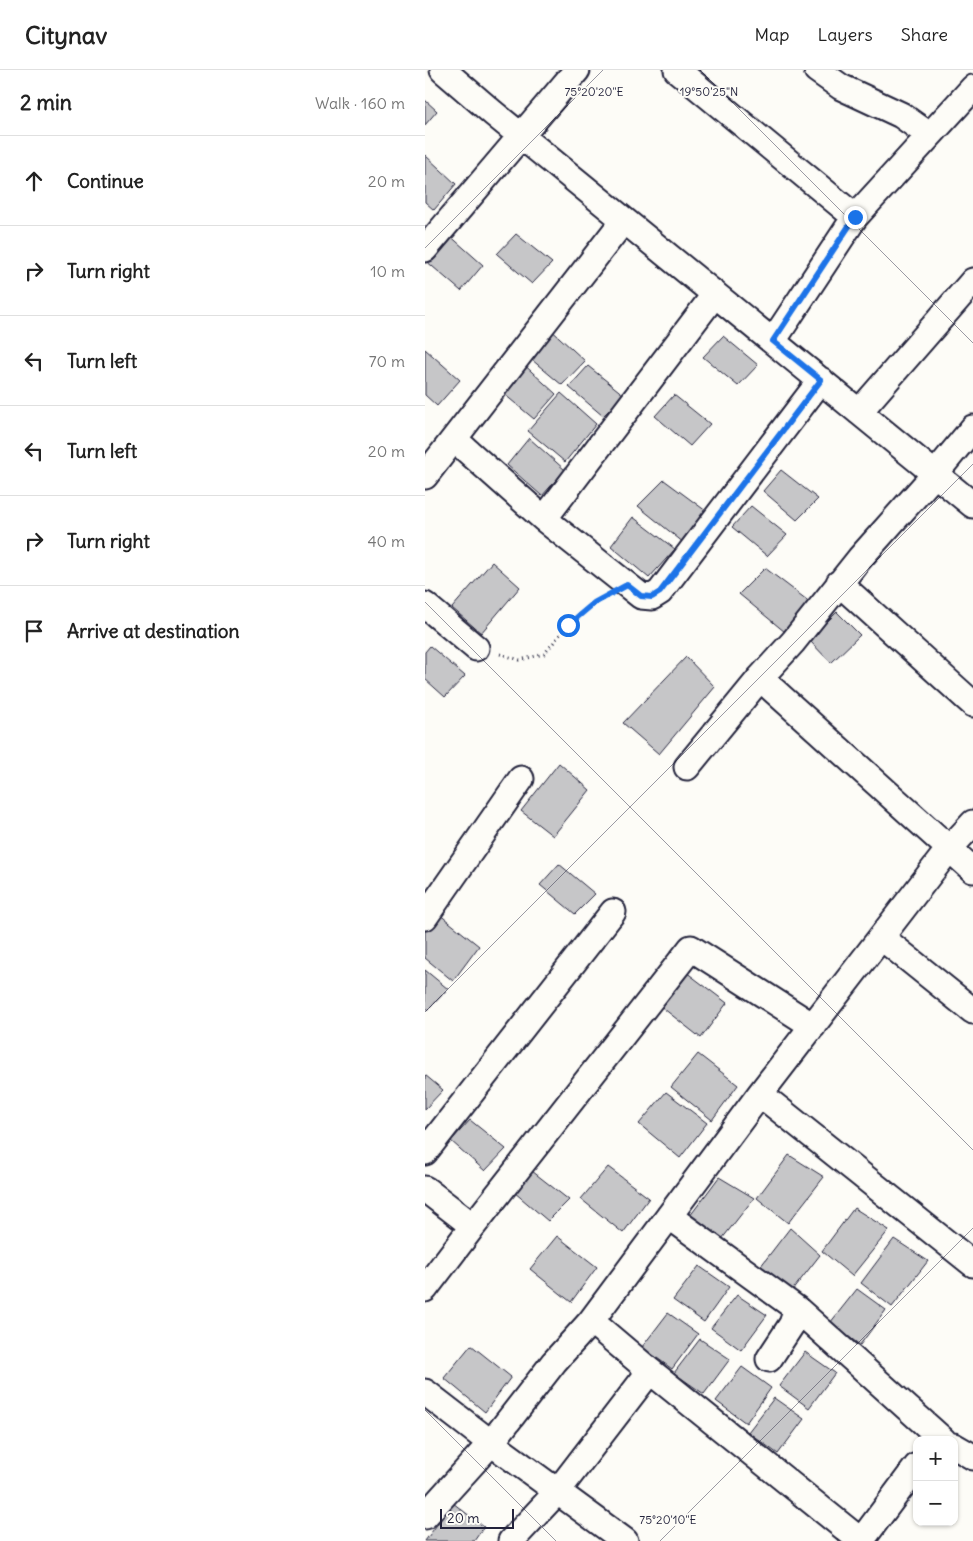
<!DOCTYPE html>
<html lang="en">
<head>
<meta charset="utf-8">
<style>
  body { margin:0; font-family:Delius,sans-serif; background:#f6f6f6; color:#222 }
  .controls { position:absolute; right:15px; bottom:15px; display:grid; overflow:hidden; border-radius:10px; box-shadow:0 1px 4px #0004 }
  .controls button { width:45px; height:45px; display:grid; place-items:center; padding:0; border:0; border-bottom:1px solid #e0e0e0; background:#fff; color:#222; font:25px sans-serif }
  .scale { position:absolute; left:15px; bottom:12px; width:74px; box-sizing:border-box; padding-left:5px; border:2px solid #22223b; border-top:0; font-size:14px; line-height:18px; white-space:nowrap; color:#22223b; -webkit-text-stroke:4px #fdfcf7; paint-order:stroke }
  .stop { position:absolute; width:15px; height:15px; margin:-11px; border:4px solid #1a73e8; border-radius:50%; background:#fff }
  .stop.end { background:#1a73e8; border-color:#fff; box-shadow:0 1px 5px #0008 }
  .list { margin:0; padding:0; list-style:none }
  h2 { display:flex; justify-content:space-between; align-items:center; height:65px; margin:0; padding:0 20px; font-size:21px }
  h2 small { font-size:16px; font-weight:400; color:#767676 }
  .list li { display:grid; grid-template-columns:32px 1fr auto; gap:15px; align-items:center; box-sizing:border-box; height:90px; padding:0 20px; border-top:1px solid #e0e0e0 }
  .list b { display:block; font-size:19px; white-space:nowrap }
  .list em { font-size:16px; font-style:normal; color:#767676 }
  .icon { flex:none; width:28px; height:28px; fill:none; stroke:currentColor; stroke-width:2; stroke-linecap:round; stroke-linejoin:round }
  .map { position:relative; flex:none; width:548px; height:1471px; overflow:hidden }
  header { display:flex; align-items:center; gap:30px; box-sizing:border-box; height:70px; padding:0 25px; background:#fff; border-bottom:1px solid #e0e0e0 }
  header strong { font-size:24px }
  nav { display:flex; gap:28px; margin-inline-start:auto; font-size:18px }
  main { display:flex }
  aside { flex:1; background:#fff }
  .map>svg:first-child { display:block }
  .building { fill:#c6c6c8; stroke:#22223b }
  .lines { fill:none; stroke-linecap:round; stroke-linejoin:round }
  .minor-casing { stroke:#22223b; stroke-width:29 }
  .path { stroke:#22223b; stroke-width:3; stroke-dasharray:1 4; stroke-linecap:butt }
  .minor { stroke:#fdfcf7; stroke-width:25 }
  .route { stroke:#1a73e8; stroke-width:6 }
  .ticks { fill:none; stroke:#22223b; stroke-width:1; stroke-opacity:0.45 }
  .ticks-label { font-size:12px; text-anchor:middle; fill:#22223b; stroke:#fdfcf7; stroke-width:4; stroke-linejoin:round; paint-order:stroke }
</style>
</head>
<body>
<header>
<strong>Citynav</strong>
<nav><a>Map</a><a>Layers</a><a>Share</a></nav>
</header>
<main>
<aside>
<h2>2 min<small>Walk · 160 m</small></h2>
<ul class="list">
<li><svg class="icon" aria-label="ahead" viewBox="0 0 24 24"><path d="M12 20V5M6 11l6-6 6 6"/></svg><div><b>Continue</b></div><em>20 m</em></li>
<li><svg class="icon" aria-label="right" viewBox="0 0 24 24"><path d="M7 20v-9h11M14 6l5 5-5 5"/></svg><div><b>Turn right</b></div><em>10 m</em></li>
<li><svg class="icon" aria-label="left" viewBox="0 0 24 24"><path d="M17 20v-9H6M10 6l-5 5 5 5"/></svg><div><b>Turn left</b></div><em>70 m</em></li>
<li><svg class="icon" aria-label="left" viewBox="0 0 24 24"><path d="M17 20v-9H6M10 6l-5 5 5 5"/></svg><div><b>Turn left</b></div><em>20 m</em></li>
<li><svg class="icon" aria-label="right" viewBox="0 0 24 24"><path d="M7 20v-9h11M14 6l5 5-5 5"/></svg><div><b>Turn right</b></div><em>40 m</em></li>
<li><svg class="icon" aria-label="arrive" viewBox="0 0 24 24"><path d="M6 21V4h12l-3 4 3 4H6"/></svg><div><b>Arrive at destination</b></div></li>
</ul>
</aside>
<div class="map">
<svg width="548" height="1471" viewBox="0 0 548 1471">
  <rect width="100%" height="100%" fill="#fdfcf7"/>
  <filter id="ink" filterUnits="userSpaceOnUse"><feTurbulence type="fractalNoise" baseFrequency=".02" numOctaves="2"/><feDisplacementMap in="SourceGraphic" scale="10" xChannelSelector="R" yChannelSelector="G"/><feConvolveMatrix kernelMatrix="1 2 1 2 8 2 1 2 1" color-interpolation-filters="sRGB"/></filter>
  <g filter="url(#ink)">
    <path class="building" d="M0 30 12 41 0 55Z
      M0 85 31 114 9 140 0 132Z
      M22 163 58 195 36 221 0 190Z
      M91 164 127 193 107 214 72 184Z
      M122 256 160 291 137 315 100 284Z
      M298 266 333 295 313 316 278 287Z
      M0 279 35 310 12 336 0 325Z
      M95 291 131 324 109 349 73 319Z
      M163 296 199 325 178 346 144 317Z
      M136 323 171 354 140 392 103 361Z
      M249 325 285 354 265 376 230 346Z
      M104 368 140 400 117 426 82 395Z
      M356 400 393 429 372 450 338 421Z
      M239 410 285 444 259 473 213 436Z
      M326 436 362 465 342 486 307 457Z
      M208 447 250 479 224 508 186 476Z
      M67 492 95 517 56 563 27 538Z
      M340 498 386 533 360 562 314 524Z
      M412 542 435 565 406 593 384 570Z
      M5 576 40 606 20 627 0 609V582Z
      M261 587 290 617 234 684 198 653Z
      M134 693 165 720 128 766 96 741Z
      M134 794 170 824 150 844 115 815Z
      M14 844 54 876 28 911 0 888V861Z
      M0 900 23 919 3 940 0 938Z
      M261 902 302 933 276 968 234 935Z
      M273 984 313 1015 287 1050 246 1017Z
      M0 1005 18 1020 0 1039Z
      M241 1022 282 1053 255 1088 214 1054Z
      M45 1050 81 1079 60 1101 26 1071Z
      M364 1085 399 1107 363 1153 332 1128Z
      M183 1097 224 1128 198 1163 156 1129Z
      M107 1101 144 1130 123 1151 89 1122Z
      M294 1107 329 1128 293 1174 262 1150Z
      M429 1138 464 1160 427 1206 397 1181Z
      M365 1158 395 1185 363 1226 332 1201Z
      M132 1166 172 1197 146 1232 105 1199Z
      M469 1169 503 1191 467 1237 436 1213Z
      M274 1196 304 1217 279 1252 248 1230Z
      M432 1219 461 1240 435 1275 405 1253Z
      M312 1225 342 1245 316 1280 286 1258Z
      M243 1243 273 1264 247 1299 217 1277Z
      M275 1269 305 1289 279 1324 249 1303Z
      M46 1275 86 1307 60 1342 19 1308Z
      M380 1282 410 1303 384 1338 354 1316Z
      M317 1297 346 1318 321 1353 291 1331Z
      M349 1328 379 1349 353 1384 323 1362Z
      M28 1433 59 1457 49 1471H0Z"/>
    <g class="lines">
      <g class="minor-casing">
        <path id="minor" d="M18 0 68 43 548 435
          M252 0 430 147
          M392 0 416 17 476 45 504 65
          M0 179 152 0
          M290 224 119 449 202 515 216 526 227 527 235 522 396 310
          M348 271 430 147 548 18
          M434 342 548 211
          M548 358 510 404 435 488 368 572 335 608 548 800
          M29 369 119 449
          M0 406 199 150
          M414 513 548 634
          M0 535 51 578
          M262 697 335 608
          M0 847 96 709
          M456 867 548 941
          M335 1024 548 1194
          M0 1082 188 842
          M0 1119 48 1156 266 878 388 956
          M244 1146 372 1239 518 1370
          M0 1219 48 1156
          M166 1251 225 1301 436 1471
          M344 1289 367 1254 372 1239
          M0 1322 66 1373 200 1471
          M529 1376 548 1387
          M0 1446 66 1373 129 1292 166 1251 335 1024 524 779 548 753
          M86 1471 132 1422 225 1301
          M436 1471 492 1396"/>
      </g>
      <path class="path" d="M75 584 95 590 119 584 143 555 169 533 179 528"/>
      <use href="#minor" class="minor"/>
    </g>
  </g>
  <g class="lines" filter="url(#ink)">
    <path class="route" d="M143 555 169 533 202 515 216 526 227 527 235 522 396 310 348 271 430 147"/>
  </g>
  <path class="ticks" d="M275 0 548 273M0 178 178 0M0 532 548 1080M0 942 548 394M0 1340 131 1471M235 1471 548 1158"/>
  <g class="ticks-label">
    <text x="169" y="26">75°20'20"E</text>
    <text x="284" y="26">19°50'25"N</text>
    <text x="243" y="1454">75°20'10"E</text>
  </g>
</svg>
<div class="controls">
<button>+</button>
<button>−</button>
</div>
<div class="scale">20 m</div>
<div class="stop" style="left:143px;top:555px"></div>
<div class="stop end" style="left:430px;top:147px"></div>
</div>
</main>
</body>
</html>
